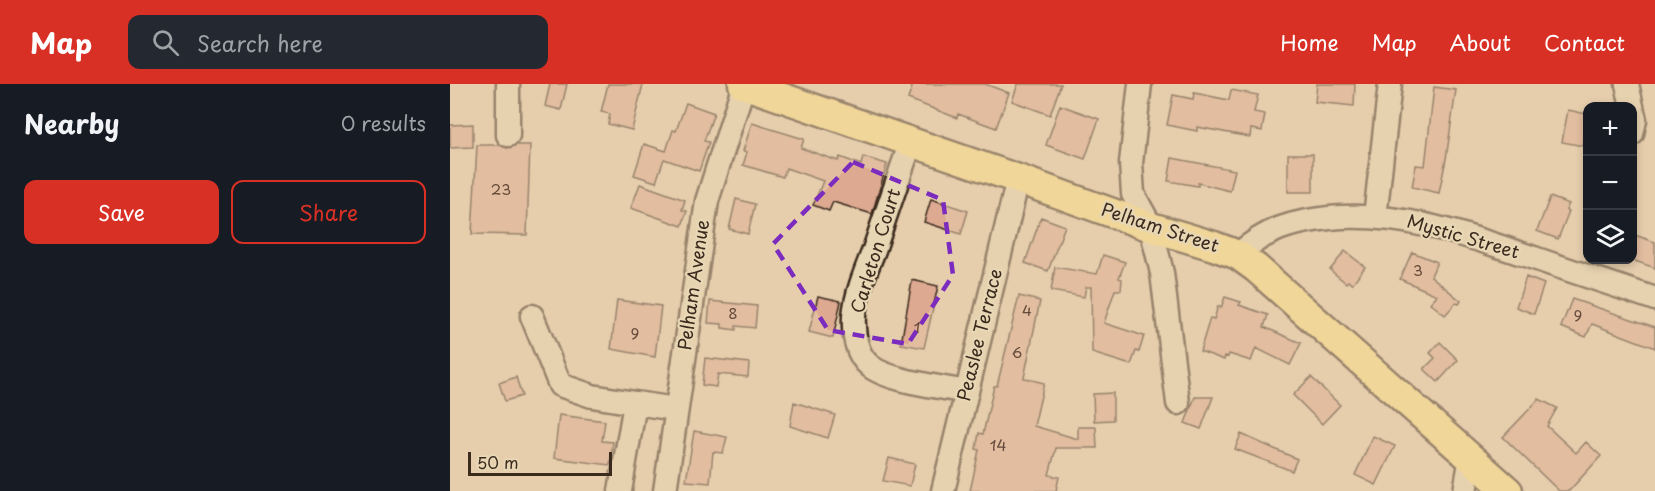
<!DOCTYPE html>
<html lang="en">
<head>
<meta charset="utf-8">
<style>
  body { margin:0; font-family:"Playpen Sans",sans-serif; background:#242831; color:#f1f3f6 }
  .controls { position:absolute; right:18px; top:18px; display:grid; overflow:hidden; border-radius:12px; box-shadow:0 3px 9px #0003 }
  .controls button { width:54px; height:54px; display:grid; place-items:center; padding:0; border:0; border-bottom:2px solid #363941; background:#171b24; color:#f1f3f6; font:30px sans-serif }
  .scale { position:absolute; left:18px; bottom:15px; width:144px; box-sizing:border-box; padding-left:6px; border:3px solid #3b2a1e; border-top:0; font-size:16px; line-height:21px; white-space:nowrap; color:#3b2a1e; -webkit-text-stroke:4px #e8d7b4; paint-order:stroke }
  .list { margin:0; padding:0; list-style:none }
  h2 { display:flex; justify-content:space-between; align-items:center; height:78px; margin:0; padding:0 24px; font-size:26px }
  h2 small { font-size:20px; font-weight:400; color:#9ea1a6 }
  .actions { display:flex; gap:12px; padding:18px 24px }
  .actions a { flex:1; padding:14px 0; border:2px solid #d93025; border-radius:12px; text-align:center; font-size:21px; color:#d93025 }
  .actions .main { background:#d93025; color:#fff }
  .icon { flex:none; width:33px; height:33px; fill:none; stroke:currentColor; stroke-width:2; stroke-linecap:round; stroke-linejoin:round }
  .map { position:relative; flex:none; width:1205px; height:407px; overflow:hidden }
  header { display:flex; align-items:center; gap:36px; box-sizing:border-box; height:84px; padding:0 30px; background:#d93025; color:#fff }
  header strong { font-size:28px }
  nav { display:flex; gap:33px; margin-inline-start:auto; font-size:21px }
  .search { width:420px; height:54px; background:#242831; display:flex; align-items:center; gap:15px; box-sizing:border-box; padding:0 21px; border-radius:12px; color:#9ea1a6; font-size:22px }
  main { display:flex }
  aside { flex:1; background:#171b24 }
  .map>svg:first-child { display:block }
  .building { fill:#dda990; stroke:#3b2a1e; stroke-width:1.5 }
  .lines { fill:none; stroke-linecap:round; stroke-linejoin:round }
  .minor-casing { stroke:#3b2a1e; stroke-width:27 }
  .major-casing { stroke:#3b2a1e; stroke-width:33 }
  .minor { stroke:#e8d7b4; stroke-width:22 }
  .major { stroke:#fedf80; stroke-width:28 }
  .marked { fill:none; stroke:#7b2cbf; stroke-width:4.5; stroke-dasharray:12 8; stroke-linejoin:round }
  .labels { text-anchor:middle; stroke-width:4.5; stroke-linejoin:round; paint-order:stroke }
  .number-label { font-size:15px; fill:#644a3a }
  .street-label { font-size:18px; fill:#3b2a1e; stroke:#e8d7b4 }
</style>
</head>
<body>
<header>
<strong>Map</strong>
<div class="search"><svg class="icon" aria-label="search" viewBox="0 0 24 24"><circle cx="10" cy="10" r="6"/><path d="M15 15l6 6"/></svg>Search here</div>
<nav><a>Home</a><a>Map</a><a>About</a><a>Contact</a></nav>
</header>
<main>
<aside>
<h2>Nearby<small>0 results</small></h2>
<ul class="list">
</ul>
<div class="actions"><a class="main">Save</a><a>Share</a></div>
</aside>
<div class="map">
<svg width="1205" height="407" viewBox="0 0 1205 407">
  <rect width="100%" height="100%" fill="#e6cead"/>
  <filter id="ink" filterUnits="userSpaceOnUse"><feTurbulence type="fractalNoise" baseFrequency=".0167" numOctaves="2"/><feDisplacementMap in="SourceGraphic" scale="12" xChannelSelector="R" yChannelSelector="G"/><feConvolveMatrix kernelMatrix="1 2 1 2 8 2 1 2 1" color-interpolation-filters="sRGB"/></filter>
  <g filter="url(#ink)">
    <path class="building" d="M100 0H117L111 26 95 22Z
      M158 0H193L182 46 158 40 160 30 151 28Z
      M463 0H535L559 9 546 44 508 30 507 34 458 15Z
      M568 0H611L600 31 562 17Z
      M867 0H905L904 22 865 18Z
      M984 3 1006 6 996 75 989 109 962 103 966 81 975 82Z
      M781 6 808 11 804 28 815 30 812 47 801 45 800 53 747 43V47L717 41 723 11 743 15 744 9 779 16Z
      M236 19 264 29 254 57 259 58 249 87 214 75 206 98 184 91 194 60 216 67 223 46 226 47Z
      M610 21 649 35 635 75 596 61Z
      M1118 26 1137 30V59L1134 58 1133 62 1112 58Z
      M302 39 354 55 351 64 388 77 390 73 411 81 413 73 437 80 422 130 383 118 379 127 363 121 373 97 336 84 333 93 293 81 297 68 293 67Z
      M23 40V63L0 64V41Z
      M27 61H50L57 64 66 61H80L77 151 22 150Z
      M838 70H863V108H838Z
      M722 74 785 86 780 107 748 99V102L718 97Z
      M190 100 235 116 232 126 237 127 232 142 181 124Z
      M1100 113 1119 120 1116 126 1119 127 1108 155 1087 147Z
      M286 115 305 120 298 150 279 145Z
      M481 115 518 127 511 150 474 138Z
      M591 133 615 142 598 187 575 179Z
      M1182 150 1205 158V184L1182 176Z
      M895 167 915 183 902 200 898 197 896 199 880 186Z
      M962 168 987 178 981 192 1011 217 1009 220 1006 219 995 231 980 219 987 211 950 195Z
      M653 171 675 178 669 194 672 195 671 206H665L654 239 694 252 689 268 686 267 681 281 642 269 641 203H636L634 213 601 207 605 183 647 190Z
      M1076 193 1094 200 1084 230 1066 223Z
      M462 196 488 202 474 264 451 260Z
      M368 212 391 217 383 254 359 248Z
      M569 212 590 217 574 294 594 299 584 342 628 355V343H646L647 364H606L599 391 609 393 606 407H520L529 366 526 365 529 349 533 350 544 302H547Z
      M775 213 791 218 789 221 818 231 814 243 851 259 840 281 806 264 801 277 779 270 778 273 775 272 774 276 750 267 760 234 764 235 768 222 771 224Z
      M1122 215 1205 243V264L1142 240 1136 253 1111 243Z
      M167 216 211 222 205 273 161 265Z
      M260 217 307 222 305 244 286 242V246L272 244V240L258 239Z
      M990 258 1008 276 988 298 974 285 985 274 980 269Z
      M255 274 299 279 298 293 268 290 266 303 252 301Z
      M66 293 72 312 55 317 49 299Z
      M861 293 890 321 872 340 843 311Z
      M663 309V336L644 337 643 310Z
      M745 313H763L751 345 735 339Z
      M1089 315 1107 324 1097 342 1126 369 1136 358 1151 372 1119 407H1109L1053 353Z
      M344 318 385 331 378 354 340 342Z
      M109 331 155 337 152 357 163 358 160 381 104 374Z
      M244 347 277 353 273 369 263 368 260 399 236 397Z
      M791 350 847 375 842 387 785 365Z
      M923 352 945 362 926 401 905 391Z
      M439 374 465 380 460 402 433 397Z"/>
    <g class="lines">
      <g class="minor-casing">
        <path id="minor" d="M58 0V51
          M690 0 681 79 683 110 701 143 712 189 728 319
          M1177 0 1185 36 1182 50
          M461 58C448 94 436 130 424 166 416 186 406 210 404 232 403 249 406 271 420 282 438 297 492 303 517 308
          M925 133 940 0
          M788 171C816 145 842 138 879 134 951 127 1016 151 1084 174 1124 188 1165 201 1205 215
          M82 232 110 301 142 312 185 319
          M170 407 185 319 226 325
          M215 407 257 117 294 0
          M493 407 568 95
          M1015 407 1021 373"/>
      </g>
      <g class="major-casing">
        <path id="major" d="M293 0 568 95 701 143 764 162 788 171 806 184 1058 407"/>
      </g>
      <use href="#minor" class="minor"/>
      <use href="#major" class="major"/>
    </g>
  </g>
  <path d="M0 0H1205V407H0ZM403 78 493 116 503 191 458 260 378 246 323 160Z" fill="#e6cead" fill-opacity=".55" fill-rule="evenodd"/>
  <path class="marked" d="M403 78 493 116 503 191 458 260 378 246 323 160Z"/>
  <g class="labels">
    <g class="number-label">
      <text x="51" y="111">23</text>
      <text x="968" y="192">3</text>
      <text x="577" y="232">4</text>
      <text x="283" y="235">8</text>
      <text x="1128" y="237">9</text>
      <text x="467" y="249">1</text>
      <text x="185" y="255">9</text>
      <text x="567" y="274">6</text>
      <text x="548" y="367">14</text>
    </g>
    <g class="street-label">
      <text transform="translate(710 144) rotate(18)" y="6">Pelham Street</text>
      <text transform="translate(1013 153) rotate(16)" y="6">Mystic Street</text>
      <text transform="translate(426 167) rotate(-73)" y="6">Carleton Court</text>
      <text transform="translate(244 201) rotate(-82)" y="6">Pelham Avenue</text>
      <text transform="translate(530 251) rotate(-76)" y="6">Peaslee Terrace</text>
    </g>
  </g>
</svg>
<div class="controls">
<button>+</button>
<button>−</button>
<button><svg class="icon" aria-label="layers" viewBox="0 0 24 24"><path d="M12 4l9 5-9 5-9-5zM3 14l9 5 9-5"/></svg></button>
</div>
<div class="scale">50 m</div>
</div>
</main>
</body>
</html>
